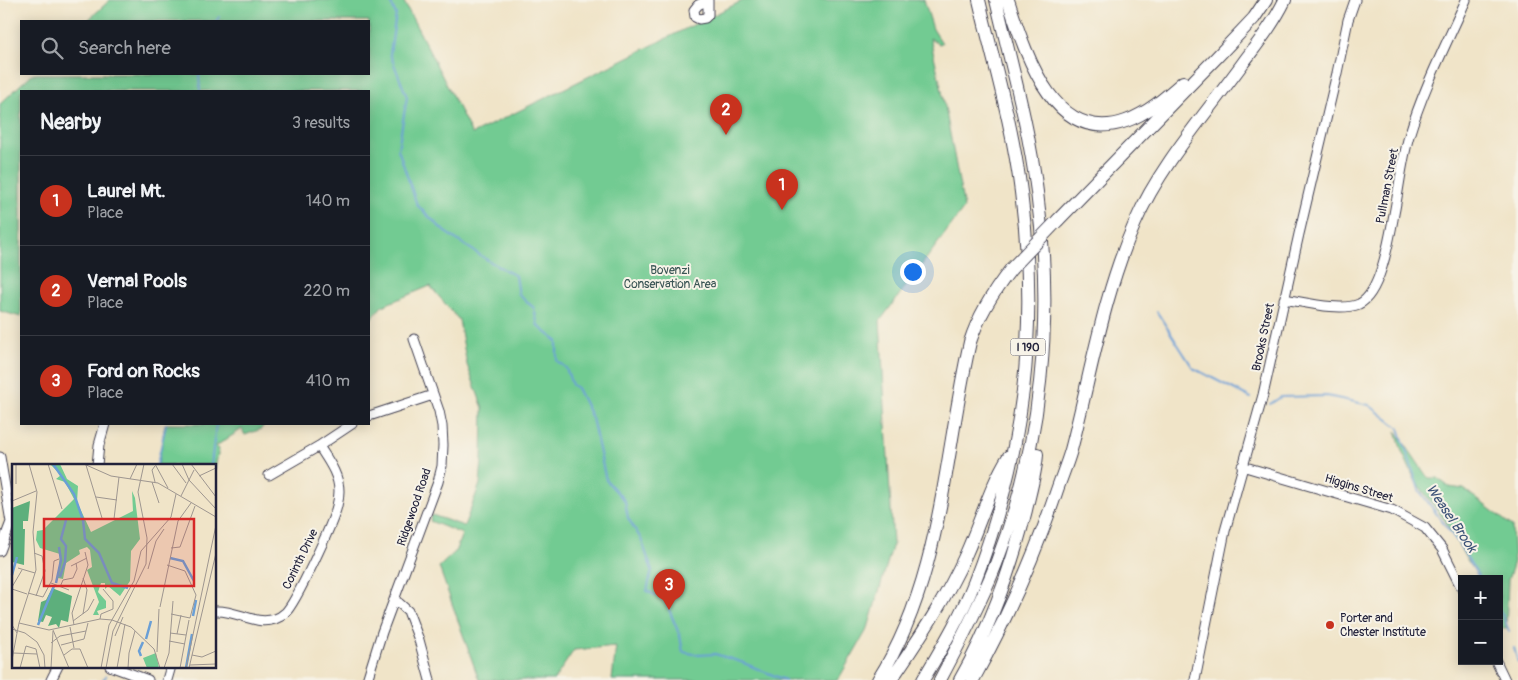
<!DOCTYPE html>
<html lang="en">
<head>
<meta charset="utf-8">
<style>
  body { margin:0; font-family:Pangolin,sans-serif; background:#20242c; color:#f1f3f6 }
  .controls { position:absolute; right:15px; bottom:15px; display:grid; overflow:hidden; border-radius:0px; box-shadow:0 2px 12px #0003 }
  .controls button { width:45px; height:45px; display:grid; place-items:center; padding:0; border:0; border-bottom:1px solid #363941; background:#171b24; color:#f1f3f6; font:25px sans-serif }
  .you { position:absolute; left:912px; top:271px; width:18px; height:18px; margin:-12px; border:4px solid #fff; border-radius:50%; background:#1a73e8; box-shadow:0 0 0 8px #1a73e833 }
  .badge { display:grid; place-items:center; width:32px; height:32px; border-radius:50%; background:#c8321e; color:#fff; font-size:16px; font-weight:700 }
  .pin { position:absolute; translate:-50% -41px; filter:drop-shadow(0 1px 2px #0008) }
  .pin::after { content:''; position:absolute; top:26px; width:18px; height:15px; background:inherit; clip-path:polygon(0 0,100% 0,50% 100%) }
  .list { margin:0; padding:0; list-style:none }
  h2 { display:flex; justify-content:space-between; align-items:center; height:65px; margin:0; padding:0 20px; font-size:21px }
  h2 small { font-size:16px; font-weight:400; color:#9ea1a6 }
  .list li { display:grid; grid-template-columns:32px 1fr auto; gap:15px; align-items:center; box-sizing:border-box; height:90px; padding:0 20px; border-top:1px solid #363941 }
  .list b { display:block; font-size:19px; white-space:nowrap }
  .list p { margin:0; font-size:16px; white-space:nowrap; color:#9ea1a6 }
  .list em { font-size:16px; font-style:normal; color:#9ea1a6 }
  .icon { flex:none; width:28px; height:28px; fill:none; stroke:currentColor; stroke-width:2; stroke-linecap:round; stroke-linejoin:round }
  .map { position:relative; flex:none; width:1518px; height:680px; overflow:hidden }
  .search { position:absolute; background:#171b24; box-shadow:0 2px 12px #0003; left:20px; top:20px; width:350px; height:55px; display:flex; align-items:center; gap:12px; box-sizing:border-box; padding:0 18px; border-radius:0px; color:#9ea1a6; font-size:19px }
  .panel { position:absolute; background:#171b24; box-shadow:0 2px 12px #0003; left:20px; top:90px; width:350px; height:335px; border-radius:0px }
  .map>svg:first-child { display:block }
  .green { fill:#72cb92; stroke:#4a7666 }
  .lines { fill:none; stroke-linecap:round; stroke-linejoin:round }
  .stream { stroke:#6a9fd6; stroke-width:2 }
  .minor-casing { stroke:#413f50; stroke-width:11 }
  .highway-casing { stroke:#413f50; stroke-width:14 }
  .minor { stroke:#fff; stroke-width:9 }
  .highway { stroke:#fff; stroke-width:12 }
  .highway-bridge-casing { stroke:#413f50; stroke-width:14; stroke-linecap:butt }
  .highway-bridge { stroke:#fff; stroke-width:12 }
  .poi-dot { fill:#c8321e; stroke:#f7f3e8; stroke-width:2 }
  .labels { text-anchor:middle; stroke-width:4; stroke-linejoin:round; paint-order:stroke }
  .shield { fill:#f7f3e8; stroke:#62616f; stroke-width:1 }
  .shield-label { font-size:11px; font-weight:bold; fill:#22223b }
  .street-label { font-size:12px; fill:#22223b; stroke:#f7f3e8 }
  .park-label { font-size:12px; fill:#3a5555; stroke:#f7f3e8 }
  .poi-label { font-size:12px; fill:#22223b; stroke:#f7f3e8; text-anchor:start }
  .water-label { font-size:14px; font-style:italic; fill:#3f5479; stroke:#f7f3e8 }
  .inset-river { fill:none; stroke:#6a9fd6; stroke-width:2.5 }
  .inset-road { fill:none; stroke:#9e9690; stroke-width:1 }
  .view { fill:#d62828; fill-opacity:0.15; stroke:#d62828; stroke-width:2.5 }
  .inset-edge { fill:none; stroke:#22223b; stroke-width:2.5 }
</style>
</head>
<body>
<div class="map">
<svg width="1518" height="680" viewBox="0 0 1518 680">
  <rect width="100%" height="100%" fill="#f7f3e8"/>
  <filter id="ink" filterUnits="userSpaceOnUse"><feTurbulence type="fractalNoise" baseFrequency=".02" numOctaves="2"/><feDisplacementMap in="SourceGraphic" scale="10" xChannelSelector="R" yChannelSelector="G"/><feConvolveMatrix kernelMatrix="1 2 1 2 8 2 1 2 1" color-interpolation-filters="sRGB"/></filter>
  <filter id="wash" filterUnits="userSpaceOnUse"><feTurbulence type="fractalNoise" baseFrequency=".0096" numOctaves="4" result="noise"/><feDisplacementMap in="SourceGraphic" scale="20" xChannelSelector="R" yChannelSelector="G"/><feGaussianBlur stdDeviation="1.12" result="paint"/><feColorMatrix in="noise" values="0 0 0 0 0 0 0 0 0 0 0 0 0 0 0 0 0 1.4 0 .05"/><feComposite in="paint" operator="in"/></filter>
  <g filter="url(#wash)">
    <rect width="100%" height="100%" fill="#f0e4c8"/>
    <path class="green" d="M110 0H403L472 134 744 0H924L933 29 942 43 939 44 930 38 942 91 964 208 880 321 893 544 868 628 838 680H612L616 646 574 650 554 680H479L439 567 455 552 462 534 430 521 432 515 464 526 480 484 482 459 483 408 467 365 459 320 430 286 382 306 369 321V91H21V317L0 311V104L32 74H369V21H87Z
      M165 424H265L261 429 245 435 242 429 216 446 219 449 215 469V465H158Z
      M1396 431 1426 475 1429 478H1438L1449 487 1464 489 1512 526 1514 562 1508 580 1506 629 1501 628 1499 618V579H1480L1465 557 1445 520 1416 482 1402 452Z"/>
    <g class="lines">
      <path class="stream" d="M389 0 396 14 390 54 407 97 398 149 417 205 445 232 489 261 516 276 519 295 534 308 538 326 557 341V361L566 368 572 385 577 388 592 418 606 480 625 501 628 518 641 539 652 570 647 591 665 600 680 636 683 652 699 655 715 654 741 662 785 680
        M216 21 219 17
        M199 74 200 91
        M1157 312 1193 368 1251 398
        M1270 404 1281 397 1327 396 1369 405 1399 428 1419 490 1459 544 1480 579
        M157 465 166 424
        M211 465 216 424
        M1499 609 1503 616 1509 631
        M1514 648 1518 662
        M103 680 106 676"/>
    </g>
  </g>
  <g filter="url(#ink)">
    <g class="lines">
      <g class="minor-casing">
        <path id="minor" d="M708 0V15L705 18 699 19 695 17 694 10 698 5Z
          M1284 299C1304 302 1340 312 1359 304 1381 294 1390 235 1394 214 1399 189 1402 160 1409 136 1423 89 1446 45 1466 0
          M369 416 433 395
          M0 457 11 522 0 551
          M97 465 99 445 105 424
          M1242 466 1392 510 1425 528 1442 549 1462 589
          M269 475 319 446 352 424
          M394 601 399 603 408 611 419 640 430 680
          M215 611C236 609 254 626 275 619 278 618 283 615 285 613 296 603 333 523 337 506 338 502 339 495 339 491 339 474 327 459 319 446
          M1496 661 1505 680
          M110 666 148 680
          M51 680 58 666
          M167 680 171 666
          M367 680 382 632 438 482 442 466 443 445 442 426 439 411 414 339
          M1195 680 1225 531 1263 395 1299 234 1337 73 1348 20 1355 0"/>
      </g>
      <g class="highway-casing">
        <path id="highway" d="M1008 0C1025 51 1053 147 1126 121 1148 113 1166 97 1183 82
          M1058 220 1217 57 1254 18 1266 0
          M878 680C942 579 944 456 970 342 979 314 993 292 1011 269
          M891 680C918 640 946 599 966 554 981 521 990 486 1009 456
          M923 680C941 649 961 616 974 583 1024 455 1039 328 1021 192 1013 127 994 64 979 0
          M940 680C960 642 980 604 996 564 1042 446 1054 318 1037 192 1029 127 1011 64 996 0
          M960 680C991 626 1011 570 1026 510 1030 492 1036 472 1037 454
          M973 680C1006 620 1034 558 1056 493 1061 478 1067 464 1071 450 1091 374 1103 295 1135 223 1160 165 1206 114 1243 63 1258 43 1274 23 1285 0"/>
      </g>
      <use href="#minor" class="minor"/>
      <use href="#highway" class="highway"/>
      <g class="highway-bridge-casing">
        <path id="highway-bridge" d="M1011 269 1058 220"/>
      </g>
      <use href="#highway-bridge" class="highway-bridge"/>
    </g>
  </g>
  <circle class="poi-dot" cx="1330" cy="625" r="5"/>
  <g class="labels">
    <rect class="shield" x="1010.5" y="338.5" width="35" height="17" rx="4"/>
    <g class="shield-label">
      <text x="1028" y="351">I 190</text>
    </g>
    <g class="street-label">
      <text transform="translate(1387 186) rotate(-79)" y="4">Pullman Street</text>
      <text transform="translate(1263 337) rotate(-78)" y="4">Brooks Street</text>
      <text transform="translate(1359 488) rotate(17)" y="4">Higgins Street</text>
      <text transform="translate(414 507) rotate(-71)" y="4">Ridgewood Road</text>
      <text transform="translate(300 559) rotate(-64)" y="4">Corinth Drive</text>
    </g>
    <g class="park-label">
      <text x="670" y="274">Bovenzi<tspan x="670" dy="14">Conservation Area</tspan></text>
    </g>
    <g class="poi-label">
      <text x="1340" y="622">Porter and<tspan x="1340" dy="14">Chester Institute</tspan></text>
    </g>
    <g class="water-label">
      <text transform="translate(1452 518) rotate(56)" y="5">Weasel Brook</text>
    </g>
  </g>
  <g transform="translate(12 464)">
    <rect width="204" height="204" fill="#f0e4c8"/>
    <path d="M38 0H48L55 15 66 22 65 38 79 68 121 47 120 27 123 34 128 75 119 87 118 117 108 132 96 122 93 125V119H89L86 128 94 137V144L85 147 87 151H81L87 138 75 106 80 103 78 86 75 83 67 86 68 90 54 99 51 115 46 114 48 90 28 84 24 76 25 67 31 66 62 35 53 18 44 15 49 11ZM144 189 147 204H135L131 194Z" fill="#72cb92"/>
    <path d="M18 37 16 57H11V65H13L12 101 0 98V44ZM40 124 60 132 56 158 49 156 47 164 44 160 36 162 40 153 34 151 31 158 26 157 29 138 34 136Z" fill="#5daf7c"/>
    <path class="inset-river" d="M41 0 62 30 71 56 73 75 87 89 100 119 116 124M158 94 171 97 182 117M0 111 5 93M48 113 53 98 54 82 49 75 54 56M44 119 49 96 47 83M181 152 184 136M26 161 42 122M134 175 139 157M129 192 127 187 131 178M174 204 180 170"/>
    <path class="inset-road" d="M36 0 50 45M72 0 99 12 146 19 204 53M143 0 156 24M160 0 174 19M170 0 177 16 204 45M179 0 204 33M74 1 90 54M187 12 204 4M118 15 125 0M140 18 147 39M143 18 140 6 143 2M4 20V0M169 32 182 6M84 33 105 36M0 37 24 27M102 55 107 13M159 84 168 83 183 42M22 89 30 92 33 107 24 132M155 101 173 107 184 131 178 154 159 150M59 102 75 94M6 104 23 109M136 105 144 77 152 65M39 119 57 126M0 123 10 106M48 123 51 116 61 114 65 105 64 99M0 125 15 130M16 129 31 133 40 116 42 97 47 95M148 143 166 57 179 39M71 150 75 126 71 114M88 155 89 150 101 145V137L91 125M61 157 76 146 82 135M7 159 24 106 21 68 25 28 17 0M0 161 5 169 0 196M62 161 60 149 76 101 73 88M58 163 62 184M0 165 13 169 25 178 32 191 33 204M41 166 57 204M5 169 7 159 37 166 88 155 100 156 119 163 142 185 148 204M158 169 174 171M165 170 169 151M103 172 111 153M157 177 173 180M39 179 48 172 74 167M49 181 72 175 76 159M145 188 147 145M1 189 25 190M117 189 123 167M52 191 60 185H68L76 204M180 191 190 193 204 187M178 201 204 200M8 204 14 182 24 185 28 204M39 204 41 167M89 204 97 161 122 117 129 87 159 53 164 30M94 204 101 167 134 100 135 74 126 28 132 0M105 204 113 160M116 204 117 189M152 204 157 189 161 137M168 204 177 156M174 204 204 61M177 204 204 89"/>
    <path class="view" d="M32 55H182V122H32Z"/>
    <rect width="204" height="204" class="inset-edge"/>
  </g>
</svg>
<div class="controls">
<button>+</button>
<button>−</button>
</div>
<div class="you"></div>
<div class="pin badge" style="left:782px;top:210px">1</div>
<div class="pin badge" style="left:726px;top:135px">2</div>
<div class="pin badge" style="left:669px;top:610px">3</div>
<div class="search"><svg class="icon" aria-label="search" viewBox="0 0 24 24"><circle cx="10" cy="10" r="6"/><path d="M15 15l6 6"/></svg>Search here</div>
<section class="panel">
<h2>Nearby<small>3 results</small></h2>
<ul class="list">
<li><span class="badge">1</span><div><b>Laurel Mt.</b><p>Place</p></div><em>140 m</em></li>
<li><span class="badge">2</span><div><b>Vernal Pools</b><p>Place</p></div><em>220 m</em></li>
<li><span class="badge">3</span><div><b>Ford on Rocks</b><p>Place</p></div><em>410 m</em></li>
</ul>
</section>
</div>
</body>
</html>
